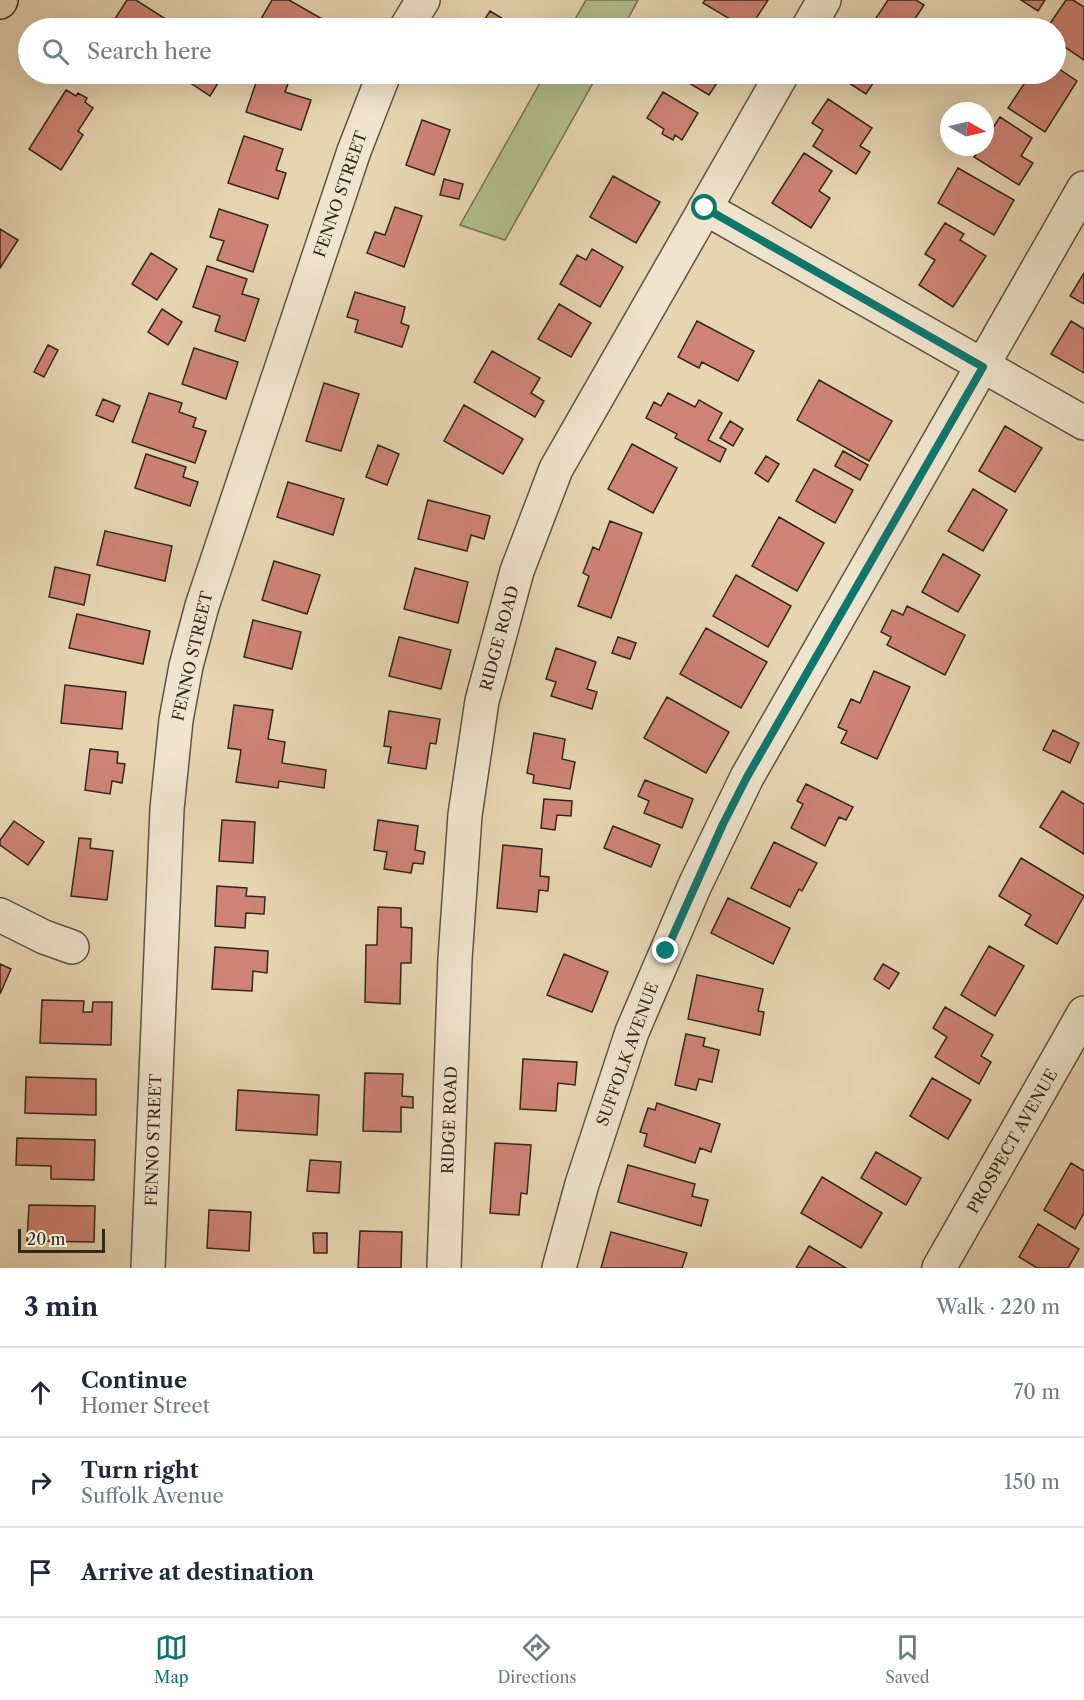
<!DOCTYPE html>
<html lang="en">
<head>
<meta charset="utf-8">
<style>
  body { margin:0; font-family:"Libre Caslon Text",serif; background:#f6f6f7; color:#1f2937 }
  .compass { position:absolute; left:940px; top:102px; width:54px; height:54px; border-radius:50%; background:#fff; box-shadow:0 6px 24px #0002; rotate:98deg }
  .scale { position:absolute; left:18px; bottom:15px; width:87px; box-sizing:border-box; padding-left:6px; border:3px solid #32271f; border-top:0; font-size:16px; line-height:21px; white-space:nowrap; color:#32271f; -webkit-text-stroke:4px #efe4cd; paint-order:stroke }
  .stop { position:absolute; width:18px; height:18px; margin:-14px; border:4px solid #0f766e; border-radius:50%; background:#fff }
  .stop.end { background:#0f766e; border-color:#fff; box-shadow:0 2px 6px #0008 }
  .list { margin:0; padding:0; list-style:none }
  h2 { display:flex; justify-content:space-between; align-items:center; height:78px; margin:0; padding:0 24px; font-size:26px }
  h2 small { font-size:20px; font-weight:400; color:#747a83 }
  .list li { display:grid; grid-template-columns:39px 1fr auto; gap:18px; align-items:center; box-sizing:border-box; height:90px; padding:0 24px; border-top:2px solid #e0e1e3 }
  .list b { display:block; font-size:22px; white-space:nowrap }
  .list p { margin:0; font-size:20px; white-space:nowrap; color:#747a83 }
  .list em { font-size:20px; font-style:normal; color:#747a83 }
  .icon { flex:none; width:33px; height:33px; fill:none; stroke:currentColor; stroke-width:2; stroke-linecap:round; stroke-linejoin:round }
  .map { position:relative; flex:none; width:1084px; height:1268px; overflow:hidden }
  .search { position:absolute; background:#fff; box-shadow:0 6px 24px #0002; left:18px; right:18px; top:18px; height:66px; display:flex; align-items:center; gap:15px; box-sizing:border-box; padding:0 21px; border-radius:33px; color:#747a83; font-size:22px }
  .sheet { height:348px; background:#fff }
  nav { display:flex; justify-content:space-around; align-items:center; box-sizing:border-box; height:84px; border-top:2px solid #e0e1e3; background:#fff; font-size:16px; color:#747a83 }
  nav a { display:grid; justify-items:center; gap:3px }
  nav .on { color:#0f766e }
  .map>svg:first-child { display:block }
  .green { fill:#b2be8f; stroke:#727257; stroke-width:1.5 }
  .building { fill:#ce8376; stroke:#32271f; stroke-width:1.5 }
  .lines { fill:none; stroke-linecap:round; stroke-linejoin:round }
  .minor-casing { stroke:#5f5244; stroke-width:36 }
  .highway-casing { stroke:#32271f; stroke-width:36 }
  .minor { stroke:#efe4cd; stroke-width:33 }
  .highway { stroke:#e7d5b2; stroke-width:33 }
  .route { stroke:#0f766e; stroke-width:8 }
  .labels { text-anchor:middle; stroke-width:6; stroke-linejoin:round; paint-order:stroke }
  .street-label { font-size:16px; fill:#32271f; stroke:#efe4cd }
</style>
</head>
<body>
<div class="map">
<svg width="1084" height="1268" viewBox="0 0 1084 1268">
  <rect width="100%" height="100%" fill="#e7d5b2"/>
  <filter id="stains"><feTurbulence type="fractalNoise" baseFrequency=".00333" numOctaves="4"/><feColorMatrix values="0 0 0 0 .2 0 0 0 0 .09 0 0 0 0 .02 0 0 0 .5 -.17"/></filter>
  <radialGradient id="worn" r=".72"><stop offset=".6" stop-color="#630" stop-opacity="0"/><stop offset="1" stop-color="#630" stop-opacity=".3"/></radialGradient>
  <path class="green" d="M586 0H638L623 28H570Z
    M545 74H598L505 240 460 225Z"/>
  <path class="building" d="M127 0H136L164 18 157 28H109Z
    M272 0H289L338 28H265L258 24Z
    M705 0H768L750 28H745L703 3Z
    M888 0H916L924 5 909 28H879L872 24Z
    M1021 0H1045L1038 11Z
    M1066 0H1073L1084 7V60L1056 41V28H1047Z
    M490 11 518 28H479Z
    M1056 67 1077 81 1045 132 1008 108 1030 75 1028 74H1056Z
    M190 74H210L220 80 210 96 186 80Z
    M259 74H277L290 78 285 92 311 100 301 130 246 112Z
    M674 74H723L709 95Z
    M840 74H879L866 94 838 76Z
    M66 90 76 96 78 93 87 98 85 102 93 108 78 131 83 135 61 170 29 149Z
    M663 92 698 113 682 140 675 135 673 140 662 134 664 129 647 118Z
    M828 99 872 128 860 146 870 152 856 174 813 146 823 130 812 123Z
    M1000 117 1032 138 1021 156 1033 163 1019 185 974 157 981 147H985V140Z
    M422 120 450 130 434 175 406 165Z
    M244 136 283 149 276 170 286 173 278 199 228 183Z
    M804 153 832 171 819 191 830 198 811 228 772 203Z
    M958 168 1014 200 994 235 938 203Z
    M613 176 660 202 636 243 590 217Z
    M444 179 463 184 459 199 440 195Z
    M395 207 422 216 404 267 367 253 375 232 385 235Z
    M219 209 268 225 253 272 217 260 224 241 210 237Z
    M945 223 964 234 960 240 986 256 953 307 919 285 935 260 925 254Z
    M0 229 18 240 0 268Z
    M592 249 623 267 600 307 560 284 577 255 586 260Z
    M151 253 177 269 157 300 132 284Z
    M207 266 247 279 242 294 259 299 245 341 215 331 220 316 193 307Z
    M1084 273V304L1070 296Z
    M355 292 405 307 401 323 409 326 402 347 355 332 358 320 347 317Z
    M559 304 591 323 571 357 538 339Z
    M162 309 182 322 168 345 148 332Z
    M697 321 754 351 738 381 702 362 699 368 678 357Z
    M1071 321 1084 329V373L1051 354Z
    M48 345 58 350 44 377 34 372Z
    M194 348 238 362 226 399 182 384Z
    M492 351 540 378 531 393 544 401 535 417 474 382Z
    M819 380 892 421 869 461 797 420Z
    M324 383 359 394 341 451 306 441Z
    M149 393 182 403 179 412 196 418 193 427 206 431 195 463 132 442Z
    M668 393 695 407 699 400 722 413 708 440 726 449 720 462 675 438 677 434 646 418 654 402 661 406Z
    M103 399 120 406 113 422 96 415Z
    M464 405 523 439 503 474 444 441Z
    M730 421 743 429 733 446 720 438Z
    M1005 426 1042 448 1015 492 979 471Z
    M632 444 677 468 653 513 608 489Z
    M378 445 399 454 387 485 366 477Z
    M843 451 868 465 860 480 835 466Z
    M146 454 186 467 183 477 198 482 190 506 135 488Z
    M766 456 779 464 768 482 755 473Z
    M814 469 853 490 835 523 796 501Z
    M288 482 344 499 333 535 277 517Z
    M973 489 1007 510 983 551 948 531Z
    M428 500 490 516 484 539 471 535 467 551 418 539Z
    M779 517 824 543 797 591 752 566Z
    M610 521 642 533 611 618 578 606 589 576 583 573 593 547 599 550Z
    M105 531 172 546 165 581 97 565Z
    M943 554 980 575 958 612 922 592Z
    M274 561 320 575 307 614 262 600Z
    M55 567 90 575 84 605 49 597Z
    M415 568 468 582 458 623 404 609Z
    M736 575 791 606 768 647 713 616Z
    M907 606 965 635 945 675 887 645 891 637 881 632 892 610 903 615Z
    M77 614 150 631 143 664 69 648Z
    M253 620 301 632 292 669 244 657Z
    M706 628 767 662 741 708 680 674Z
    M399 637 451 650 441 689 389 676Z
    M618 637 636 643 630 659 612 653Z
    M556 648 596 662 587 689 597 692 592 709 551 696 556 682 546 679Z
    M874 671 910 687 877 759 841 743 847 731 838 727 851 699 860 703Z
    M65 685 126 692 122 729 61 723Z
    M667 697 729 732 706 773 644 738Z
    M234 705 273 710 268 739 285 742 282 763 326 770 324 788 279 781 278 788 236 782 241 750 228 748Z
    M389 711 440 719 436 744 430 743 426 769 388 763 391 747 384 746Z
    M1053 730 1079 743 1070 763 1043 750Z
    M534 733 565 739 562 759 575 762 570 789 533 783 534 775 527 773Z
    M90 749 118 752 117 763 125 764 122 783 112 781 110 794 85 790Z
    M645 780 693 799 682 828 644 813 649 801 638 796Z
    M806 784 853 807 846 820 839 817 825 846 791 828 803 804 797 801Z
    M1062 791 1084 804V854L1040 827Z
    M544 799 572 801 571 816 557 815 555 830 541 828Z
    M222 820 255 822 253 863 219 861Z
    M378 820 418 826 415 850 425 852 423 864 413 863 411 873 384 869 387 852 374 850Z
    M14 821 44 842 28 865 0 845V840Z
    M613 826 660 845 651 867 604 848Z
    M79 838 91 839 90 848 113 851 107 900 71 896Z
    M774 842 817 863 802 891 799 889 790 907 751 888Z
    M503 845 542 849 540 876 549 877 548 891 539 890 537 912 497 908Z
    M1021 858 1084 896 1057 944 1025 925 1031 915 999 896Z
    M217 886 247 888 246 896 265 897 264 914 246 913 245 928 215 926Z
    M728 898 790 928 773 964 711 933Z
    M378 907 401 908V927L412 928 411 963H401L400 1004 365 1002 366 945H377Z
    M989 946 1024 966 995 1016 961 995Z
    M215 947 268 951 267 973 253 971 252 991 212 989Z
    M564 954 608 972 592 1012 547 995Z
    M0 964 11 969 0 994Z
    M883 964 899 973 889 989 874 979Z
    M697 975 763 989 758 1011 764 1012 760 1035 688 1019Z
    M42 1000 84 1001 83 1012H92L93 1002H112L111 1045 40 1043Z
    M945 1007 993 1035 981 1056 991 1062 979 1084 935 1057 947 1037 933 1028Z
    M686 1034 705 1038 703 1046 719 1050 712 1082 699 1079 696 1090 675 1085Z
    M523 1059 577 1062 575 1085 558 1083 556 1111 520 1109Z
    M365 1073 403 1074 402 1096 413 1097V1108L401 1107V1132L363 1131Z
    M26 1077 96 1079V1115L25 1113Z
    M932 1078 971 1100 948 1139 910 1116Z
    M238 1090 319 1095 317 1135 236 1130Z
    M657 1103 720 1124 711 1152 700 1148 695 1163 644 1146 647 1134 640 1132 648 1108 655 1110Z
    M17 1138 95 1140 94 1180 51 1179V1166L16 1165Z
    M495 1143 531 1145 527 1194 521 1193 519 1215 490 1213Z
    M876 1152 921 1178 906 1205 861 1178Z
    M310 1160 341 1162 339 1193 307 1191Z
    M1071 1163 1084 1171V1213L1075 1229 1044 1210Z
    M628 1165 695 1184 692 1196 708 1200 701 1226 618 1202Z
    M822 1177 882 1213 861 1248 801 1213Z
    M29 1205 95 1206 94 1242 27 1241Z
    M209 1210 251 1212 249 1251 207 1248Z
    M1038 1224 1079 1249 1068 1268H1037L1019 1257Z
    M360 1231 402 1232 401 1268H358Z
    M611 1232 687 1253 682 1268H601Z
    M313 1233H327V1253H314Z
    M809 1246 846 1268H796Z"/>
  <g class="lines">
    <g class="minor-casing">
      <path id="minor" d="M406 28 423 0
        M808 28 824 0
        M705 208 1084 423
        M0 915 44 937 72 947
        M148 1268 167 809 176 720 186 666 202 606 354 151 384 74
        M444 1268 455 959 465 815 482 701 517 571 556 469 782 74
        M559 1268 582 1184 632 1032 695 885 747 777 1084 188
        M939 1268 1084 1013"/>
    </g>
    <g class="highway-casing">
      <path id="highway" d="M0 2 1 0"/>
    </g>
    <use href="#minor" class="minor"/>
    <use href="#highway" class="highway"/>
  </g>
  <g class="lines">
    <path class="route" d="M666 951 723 824 747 777 983 367 705 208"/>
  </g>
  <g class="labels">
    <g class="street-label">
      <text transform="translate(340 194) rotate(-71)" y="6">FENNO STREET</text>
      <text transform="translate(499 638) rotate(-75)" y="6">RIDGE ROAD</text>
      <text transform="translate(192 656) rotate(-77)" y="6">FENNO STREET</text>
      <text transform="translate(627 1054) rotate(-70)" y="6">SUFFOLK AVENUE</text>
      <text transform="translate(449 1120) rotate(-88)" y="6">RIDGE ROAD</text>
      <text transform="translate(153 1140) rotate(-88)" y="6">FENNO STREET</text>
      <text transform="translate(1012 1141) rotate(-60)" y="6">PROSPECT AVENUE</text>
    </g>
  </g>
  <rect width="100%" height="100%" filter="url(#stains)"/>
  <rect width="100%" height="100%" fill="url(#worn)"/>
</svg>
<svg class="compass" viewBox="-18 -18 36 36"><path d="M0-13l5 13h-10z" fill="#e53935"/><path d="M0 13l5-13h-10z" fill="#747a83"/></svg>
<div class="scale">20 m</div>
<div class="stop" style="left:705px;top:208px"></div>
<div class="stop end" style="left:666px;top:951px"></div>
<div class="search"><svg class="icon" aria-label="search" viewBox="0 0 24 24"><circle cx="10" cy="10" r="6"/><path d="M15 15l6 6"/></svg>Search here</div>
</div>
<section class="sheet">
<h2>3 min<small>Walk · 220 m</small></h2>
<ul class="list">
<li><svg class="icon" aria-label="ahead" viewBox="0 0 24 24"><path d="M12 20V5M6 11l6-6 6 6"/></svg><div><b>Continue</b><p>Homer Street</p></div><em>70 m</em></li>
<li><svg class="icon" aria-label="right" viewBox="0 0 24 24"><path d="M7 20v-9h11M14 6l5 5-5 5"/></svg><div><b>Turn right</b><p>Suffolk Avenue</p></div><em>150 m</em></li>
<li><svg class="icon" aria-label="arrive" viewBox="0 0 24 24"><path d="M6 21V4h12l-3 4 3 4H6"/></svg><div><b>Arrive at destination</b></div></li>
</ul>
</section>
<nav>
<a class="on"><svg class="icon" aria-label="map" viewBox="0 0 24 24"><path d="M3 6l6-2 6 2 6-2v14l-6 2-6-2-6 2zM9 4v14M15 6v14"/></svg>Map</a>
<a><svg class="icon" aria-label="directions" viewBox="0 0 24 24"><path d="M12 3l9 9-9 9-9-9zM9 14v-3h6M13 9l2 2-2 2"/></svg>Directions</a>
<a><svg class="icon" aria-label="saved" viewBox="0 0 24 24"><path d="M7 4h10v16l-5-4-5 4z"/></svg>Saved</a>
</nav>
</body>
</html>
